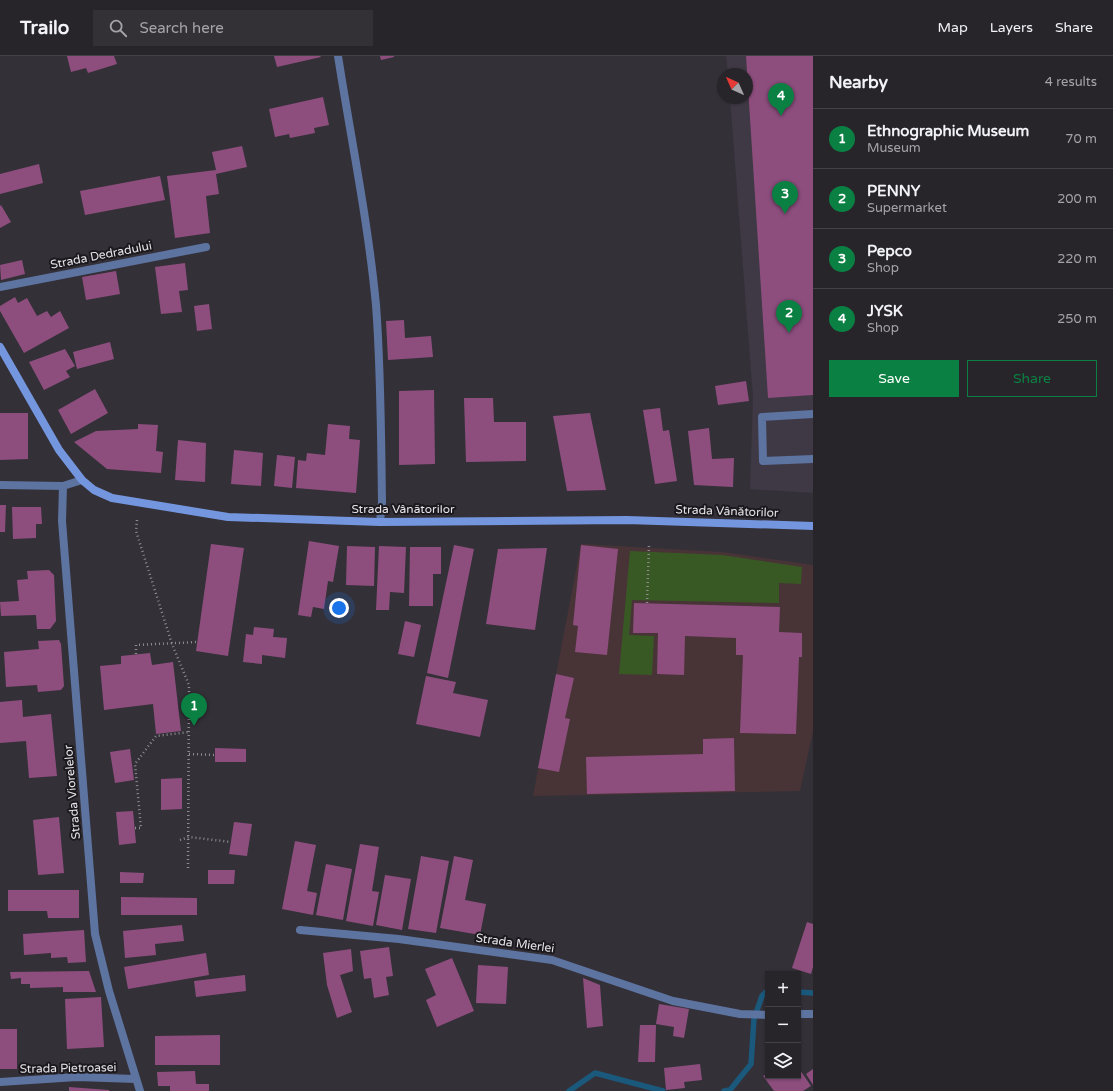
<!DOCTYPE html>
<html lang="en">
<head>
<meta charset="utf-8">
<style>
  body { margin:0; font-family:"Varela Round",sans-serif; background:#333036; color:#f1f3f6 }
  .controls { position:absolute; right:12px; bottom:12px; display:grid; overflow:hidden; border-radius:0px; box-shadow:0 1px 3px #0004 }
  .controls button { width:36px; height:36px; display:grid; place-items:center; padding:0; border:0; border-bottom:1px solid #434147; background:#27242a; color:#f1f3f6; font:20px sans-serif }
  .compass { position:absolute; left:717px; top:12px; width:36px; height:36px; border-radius:50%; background:#27242a; box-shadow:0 1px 3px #0004; rotate:315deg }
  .you { position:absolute; left:339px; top:552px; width:14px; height:14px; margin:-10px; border:3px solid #fff; border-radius:50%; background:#1a73e8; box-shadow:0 0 0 6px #1a73e833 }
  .badge { display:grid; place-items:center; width:26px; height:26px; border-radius:50%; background:#0b8043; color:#fff; font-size:13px; font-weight:700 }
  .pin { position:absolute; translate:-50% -33px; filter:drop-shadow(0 1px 2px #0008) }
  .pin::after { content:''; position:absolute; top:21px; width:14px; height:12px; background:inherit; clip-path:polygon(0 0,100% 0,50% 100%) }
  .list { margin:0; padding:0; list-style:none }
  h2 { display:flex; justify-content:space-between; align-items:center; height:52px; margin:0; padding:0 16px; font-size:17px }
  h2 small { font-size:13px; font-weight:400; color:#a4a4a8 }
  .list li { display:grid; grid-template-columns:26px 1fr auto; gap:12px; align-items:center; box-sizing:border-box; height:60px; padding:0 16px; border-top:1px solid #434147 }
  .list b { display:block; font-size:15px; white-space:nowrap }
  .list p { margin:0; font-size:13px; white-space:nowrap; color:#a4a4a8 }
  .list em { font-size:13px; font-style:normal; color:#a4a4a8 }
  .actions { display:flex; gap:8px; padding:12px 16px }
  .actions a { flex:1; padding:9px 0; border:1px solid #0b8043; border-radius:0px; text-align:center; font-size:14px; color:#0b8043 }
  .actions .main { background:#0b8043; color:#fff }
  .icon { flex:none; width:22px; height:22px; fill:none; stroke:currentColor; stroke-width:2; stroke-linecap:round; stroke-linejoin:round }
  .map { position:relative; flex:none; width:813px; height:1035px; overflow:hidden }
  header { display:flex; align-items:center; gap:24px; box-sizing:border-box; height:56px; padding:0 20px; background:#27242a; border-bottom:1px solid #434147 }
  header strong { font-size:19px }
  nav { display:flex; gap:22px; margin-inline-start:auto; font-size:14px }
  .search { width:280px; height:36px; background:#333036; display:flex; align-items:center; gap:10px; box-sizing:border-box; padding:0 14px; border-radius:0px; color:#a4a4a8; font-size:15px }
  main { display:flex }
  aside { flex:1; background:#27242a }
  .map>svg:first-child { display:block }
  .built { fill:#3f3845 }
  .education { fill:#483436 }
  .green { fill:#395924 }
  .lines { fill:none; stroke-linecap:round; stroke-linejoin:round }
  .stream { stroke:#1a597c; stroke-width:5.5 }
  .building { fill:#8d4e7e }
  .path { stroke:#8e8b91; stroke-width:2.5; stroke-dasharray:1 3; stroke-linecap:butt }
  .service { stroke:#5d73a0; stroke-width:8 }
  .minor { stroke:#5d73a0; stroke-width:8 }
  .secondary { stroke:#7496de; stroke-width:8 }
  .labels { text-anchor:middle; stroke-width:4; stroke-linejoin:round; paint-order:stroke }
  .street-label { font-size:12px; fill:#e6e4e8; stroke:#1b191d }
</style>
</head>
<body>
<header>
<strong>Trailo</strong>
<div class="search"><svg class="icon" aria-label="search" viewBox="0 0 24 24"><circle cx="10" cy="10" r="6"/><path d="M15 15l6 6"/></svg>Search here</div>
<nav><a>Map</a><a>Layers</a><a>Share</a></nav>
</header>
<main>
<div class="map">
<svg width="813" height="1035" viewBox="0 0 813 1035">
  <rect width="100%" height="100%" fill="#343038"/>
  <path class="built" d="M726 0H813V437L750 433 753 341 730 42H747V18H728Z"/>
  <path class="education" d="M581 488 722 496 813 509V675L800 735 533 740Z"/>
  <path class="green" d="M630 495 722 499 802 511 801 528 779 527V547L632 544 629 579 654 580 652 619 619 618Z"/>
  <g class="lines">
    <path class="stream" d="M798 936 813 937
      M569 1035 595 1017 663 1035
      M724 1035 730 1034 751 1008 754 963 762 940 768 934"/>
  </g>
  <path class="building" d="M67 0H114L117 8 88 17 86 12 71 16Z
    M274 0H320L321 1 277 11Z
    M380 0H394V1L381 4Z
    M746 0H813V339L768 342Z
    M323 41 329 69 314 72 315 77 290 82 289 78 275 81 269 53Z
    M242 90 247 111 216 118 219 138 206 140 210 177 175 182 167 120 216 114 212 96Z
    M39 108 43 127 0 138V118Z
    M160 120 165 144 85 159 80 135Z
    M1 149 11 166 0 172V150Z
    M22 204 25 218 1 224 0 209Z
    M185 207 188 234 179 235 182 256 161 258 155 211Z
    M116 215 120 238 86 244 82 221Z
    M15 241 18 247 27 242 37 260 47 255 51 261 60 255 69 272 24 297 0 255V250Z
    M209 248 212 273 197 275 194 250Z
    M404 264 405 282 431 280 433 301 388 304 386 265Z
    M110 286 114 303 77 313 73 296Z
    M65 293 75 310 66 315 70 321 44 334 29 306Z
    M746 325 749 345 718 349 715 330Z
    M95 333 108 357 71 378 58 354Z
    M434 334 435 408 399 409V335Z
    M464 342H493L494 366H526V405L466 406Z
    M660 352 663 375 669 374 677 425 655 428 643 354Z
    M0 357H28V403L0 404Z
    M590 357 606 434 567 435 553 360Z
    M138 368 158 369 156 395 163 396 161 417 107 413 74 386 96 375 138 373Z
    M328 368 350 370 349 383 360 384 356 437 296 432 298 404 306 405 307 397 325 399Z
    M709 372 712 403 734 402 733 431 694 429 688 375Z
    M178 384 206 387 205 426 175 424Z
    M234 394 263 397 261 430 231 428Z
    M277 399 295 401 292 432 274 430Z
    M0 449H6L5 476H0Z
    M12 451H41L42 468H36V482L13 483Z
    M309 485 339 490 333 526 328 525 324 553 313 551 311 561 298 559Z
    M211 488 244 492 228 600 196 595Z
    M454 489 474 493 448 622 427 617Z
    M581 489 618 493 607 599 575 596 578 570 573 569Z
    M347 490 375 491 374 530 346 529Z
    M379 490 406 491 404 537 390 536 389 554H376Z
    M410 491H441V518H433V550H409Z
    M547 492 535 574 486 568 498 493Z
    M49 514 54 519 56 565 50 573H37L36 559 1 560 0 546 19 545 17 524 28 523 27 515Z
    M634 547 780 551 779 576 802 577V601H799L796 678 740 677 743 599H736V582L685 580 684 619 657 618 658 577H633Z
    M405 565 421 569 414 601 398 598Z
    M254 571 274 573 273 581 287 582 285 602 262 599V608L243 606 246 578 253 579Z
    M59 584 61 588 64 630 61 634 38 636 37 629 6 631 4 596 39 593 38 585Z
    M150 597 152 609 173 606 181 675 156 678 153 648 104 654 100 610 121 608V600Z
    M556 618 574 622 565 662 570 663 559 716 538 712Z
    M426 620 456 626 453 637 488 644 480 681 416 668Z
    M22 644 23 661 51 658 57 720 29 722 26 685 0 687V646Z
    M734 682 735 735 587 738 586 701 703 698V683Z
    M215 692 246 693V706H215Z
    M130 693 134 724 115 727 110 696Z
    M182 722V753L161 754V723Z
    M133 755 136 787 119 789 116 756Z
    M59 761 64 817 38 819 33 764Z
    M234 766 252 768 247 800 229 798Z
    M295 785 316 789 307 835 317 837 313 859 282 853Z
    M360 788 379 791 372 835 379 836 373 870 346 865Z
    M421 800 449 805 436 877 408 873Z
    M454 800 473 804 465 844 486 848 480 879 440 872Z
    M326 808 352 813 343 864 316 859Z
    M208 814H235L234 828H208Z
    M120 816 144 817 143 827H120Z
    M385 819 411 823 402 874 376 869Z
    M8 834H79V862H48L47 855H8Z
    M121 841 197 842V859H121Z
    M807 866 813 868V911L811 918 792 912Z
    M182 869 184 885 155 888 156 899 125 902 123 875Z
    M84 874 86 906 68 907 67 901 51 902V897L24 899 23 878Z
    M389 891 393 920 386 921 389 939 374 942 371 922 364 923 360 895Z
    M351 893 353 915 340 919 352 956 337 962 327 929 323 897Z
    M206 897 209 919 128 933 124 911Z
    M452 902 474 955 437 971 426 944 436 939 425 913Z
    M478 909 508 911 506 948 476 947Z
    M89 915 96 936H63V931L30 932V928H21V922L11 923 10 916Z
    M245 919 246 935 196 941 194 925Z
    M583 922 600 929 603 970 587 972Z
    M101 941 104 991 67 993 65 943Z
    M659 948 689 953 684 982 673 980 674 971 656 968Z
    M640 969H656L655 1006H638Z
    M0 973H17V1013H0Z
    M220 979V1009H155V980Z
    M700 1008 702 1024 684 1026 685 1032 666 1034 664 1012Z
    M798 1011 811 1030 803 1035H774L763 1020 768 1017V1020H798Z
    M813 1013V1029L806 1018Z
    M195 1015 196 1028H209V1035H170V1030H158L157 1016Z
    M69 1031 109 1034V1035H69Z"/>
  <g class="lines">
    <path class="path" d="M137 464 136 475 172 588 189 629 188 812
      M647 547 649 489
      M136 598V589L197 586
      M189 698 215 699
      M135 772H141L135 708 156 680 189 676
      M180 784 189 781 231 786"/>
    <path class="service" d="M0 231 206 191
      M813 358 762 361 763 405 813 403"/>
    <path class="minor" d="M338 0C351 83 368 165 376 249 381 314 381 380 382 446L380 466
      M0 429 63 430 82 424
      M63 430 62 465 95 878 109 935 140 1035
      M300 874 399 883 552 904 673 945 740 958 768 959
      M798 958H813
      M0 1026 77 1021 136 1023"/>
    <path class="secondary" d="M0 291 59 394 82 424 94 434 112 442 228 461 380 466 627 464 813 470"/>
  </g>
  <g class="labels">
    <g class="street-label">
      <text transform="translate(101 199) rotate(-11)" y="4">Strada Dedradului</text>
      <text x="403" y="457">Strada Vânătorilor</text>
      <text transform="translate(727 455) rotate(2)" y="4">Strada Vânătorilor</text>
      <text transform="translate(72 736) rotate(-95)" y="4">Strada Viorelelor</text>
      <text transform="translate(515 887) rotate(8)" y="4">Strada Mierlei</text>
      <text transform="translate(68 1012) rotate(-1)" y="4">Strada Pietroasei</text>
    </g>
  </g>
</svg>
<div class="controls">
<button>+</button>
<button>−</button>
<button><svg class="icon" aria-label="layers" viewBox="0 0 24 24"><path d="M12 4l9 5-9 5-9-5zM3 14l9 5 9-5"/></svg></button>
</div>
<svg class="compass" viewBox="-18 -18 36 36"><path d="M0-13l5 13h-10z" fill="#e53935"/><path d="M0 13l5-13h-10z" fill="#a4a4a8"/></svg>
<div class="you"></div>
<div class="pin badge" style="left:194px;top:670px">1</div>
<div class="pin badge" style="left:789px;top:277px">2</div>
<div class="pin badge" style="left:785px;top:158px">3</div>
<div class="pin badge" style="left:781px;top:60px">4</div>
</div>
<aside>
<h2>Nearby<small>4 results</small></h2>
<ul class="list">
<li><span class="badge">1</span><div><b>Ethnographic Museum</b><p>Museum</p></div><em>70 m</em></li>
<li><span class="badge">2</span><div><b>PENNY</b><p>Supermarket</p></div><em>200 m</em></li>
<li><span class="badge">3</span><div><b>Pepco</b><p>Shop</p></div><em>220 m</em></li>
<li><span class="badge">4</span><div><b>JYSK</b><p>Shop</p></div><em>250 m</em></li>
</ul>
<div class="actions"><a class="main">Save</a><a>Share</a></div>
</aside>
</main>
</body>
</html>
